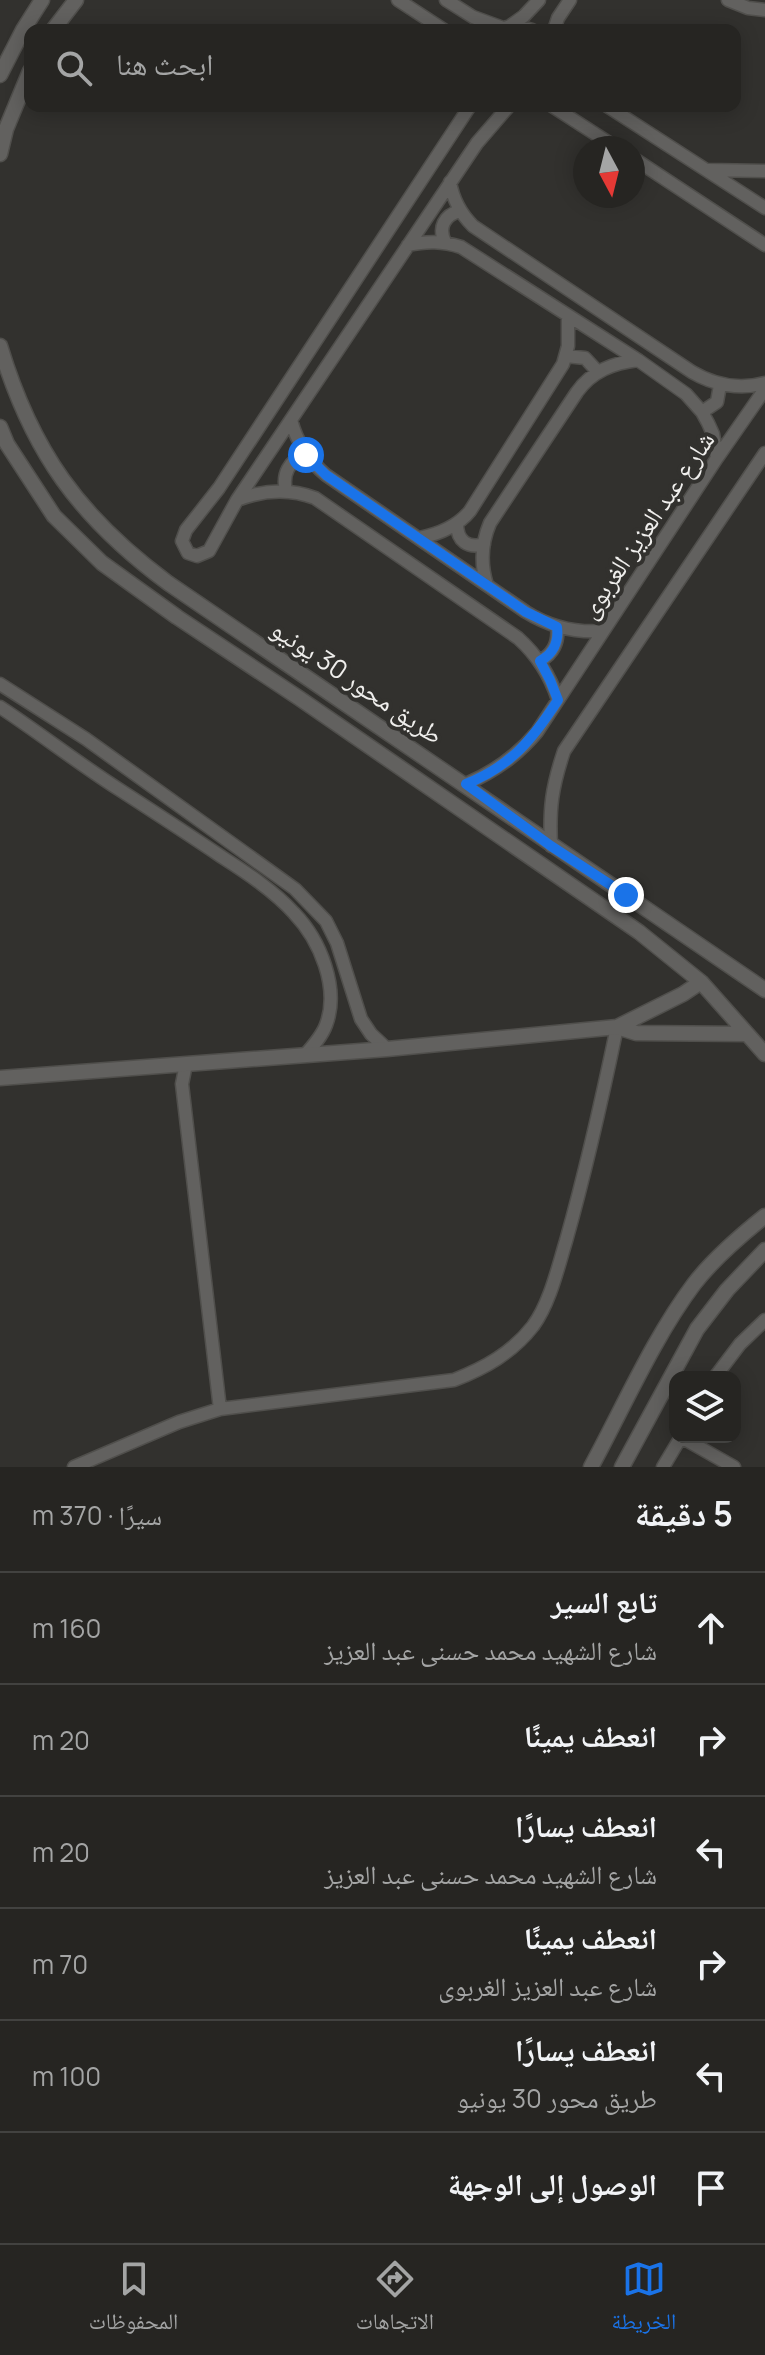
<!DOCTYPE html>
<html lang="ar">
<head>
<meta charset="utf-8">
<style>
  body { margin:0; font-family:Manrope,"Noto Naskh Arabic",sans-serif; background:#32312f; color:#f1f3f6; direction:rtl }
  .controls { position:absolute; right:24px; bottom:24px; display:grid; overflow:hidden; border-radius:16px; box-shadow:0 4px 20px #0003 }
  .controls button { width:72px; height:72px; display:grid; place-items:center; padding:0; border:0; border-bottom:2px solid #424240; background:#262522; color:#f1f3f6; font:40px sans-serif }
  .compass { position:absolute; left:573px; top:136px; width:72px; height:72px; border-radius:50%; background:#262522; box-shadow:0 4px 20px #0003; rotate:173deg }
  .stop { position:absolute; width:24px; height:24px; margin:-18px; border:6px solid #1a73e8; border-radius:50%; background:#fff }
  .stop.end { background:#1a73e8; border-color:#fff; box-shadow:0 2px 8px #0008 }
  .list { margin:0; padding:0; list-style:none }
  h2 { display:flex; justify-content:space-between; align-items:center; height:104px; margin:0; padding:0 32px; font-size:34px }
  h2 small { font-size:26px; font-weight:400; color:#a4a5a5 }
  .list li { display:grid; grid-template-columns:52px 1fr auto; gap:24px; align-items:center; box-sizing:border-box; height:112px; padding:0 32px; border-top:2px solid #424240 }
  .list b { display:block; font-size:30px; white-space:nowrap }
  .list p { margin:0; font-size:26px; white-space:nowrap; color:#a4a5a5 }
  .list em { font-size:26px; font-style:normal; color:#a4a5a5 }
  .icon { flex:none; width:44px; height:44px; fill:none; stroke:currentColor; stroke-width:2; stroke-linecap:round; stroke-linejoin:round }
  .map { position:relative; flex:none; width:765px; height:1467px; overflow:hidden; direction:ltr }
  .search { position:absolute; background:#262522; box-shadow:0 4px 20px #0003; left:24px; right:24px; top:24px; height:88px; display:flex; align-items:center; gap:20px; box-sizing:border-box; padding:0 28px; border-radius:16px; color:#a4a5a5; font-size:30px }
  .sheet { height:776px; background:#262522 }
  nav { display:flex; justify-content:space-around; align-items:center; box-sizing:border-box; height:112px; border-top:2px solid #424240; background:#262522; font-size:22px; color:#a4a5a5 }
  nav a { display:grid; justify-items:center; gap:4px }
  nav .on { color:#1a73e8 }
  .map>svg:first-child { display:block }
  .lines { fill:none; stroke-linecap:round; stroke-linejoin:round }
  .minor-casing { stroke:#504f4c; stroke-width:15 }
  .tertiary-casing { stroke:#504f4c; stroke-width:17 }
  .minor { stroke:#62615f; stroke-width:12 }
  .tertiary { stroke:#62615f; stroke-width:14 }
  .route { stroke:#1a73e8; stroke-width:10 }
  .labels { text-anchor:middle; stroke-width:8; stroke-linejoin:round; paint-order:stroke }
  .street-label { font-size:26px; fill:#efeeec; stroke:#32312e }
</style>
</head>
<body>
<div class="map">
<svg width="765" height="1467" viewBox="0 0 765 1467">
  <rect width="100%" height="100%" fill="#32312e"/>
  <g class="lines">
    <g class="minor-casing">
      <path id="minor" d="M398 0 444 30
        M446 0 473 17 503 28
        M728 0 748 8 765 10
        M510 26 524 16 539 0
        M507 27 518 26 532 30
        M554 30 558 18 570 0
        M470 106 219 488 186 530 182 541 188 553 197 556 209 551 237 500 477 143 509 106
        M552 106 617 148
        M607 106 765 208
        M633 158 765 245
        M708 170 765 171
        M450 182C453 200 460 213 473 226L692 372C714 385 740 390 765 383
        M445 242C438 228 444 215 460 211
        M408 245C427 241 442 241 461 247L638 360 686 394 702 412 708 423 713 434 717 458
        M566 356 585 358 598 372
        M702 412 717 402 720 385
        M291 420C297 443 308 460 326 475L526 612C550 627 575 633 603 631
        M286 491C282 474 289 460 306 455
        M237 500C263 490 289 488 315 498L518 638C537 655 550 675 558 700
        M457 524C457 541 468 549 484 544
        M419 538C439 534 457 527 470 511L563 364 568 346V317
        M487 585C480 563 481 544 490 523L577 392C592 371 613 363 638 360
        M540 661C553 654 559 642 557 627
        M0 684 86 739 295 889 326 921 337 943 361 1019 371 1034 387 1049
        M0 707C41 734 79 764 120 790 154 812 188 834 222 857 247 873 274 891 294 913 320 940 340 988 326 1025 322 1036 313 1046 305 1055
        M466 784C494 772 517 756 537 732L717 458 765 389
        M551 846C549 808 552 787 564 751L765 453
        M186 1064 182 1084 220 1409
        M715 1377 740 1344 765 1320
        M681 1437 734 1467
        M74 1467 179 1422 220 1409 454 1380C485 1368 512 1353 533 1326 550 1303 558 1267 566 1241 586 1170 602 1099 617 1027
        M663 1467 681 1437"/>
    </g>
    <g class="tertiary-casing">
      <path id="tertiary" d="M53 30 76 0
        M0 75 23 30 42 0
        M0 154 6 129 30 71
        M0 346C32 452 79 517 168 583L765 990
        M0 427 7 444 54 516 102 563 177 617 299 698 639 932 701 982 765 1054
        M617 1027 683 994 701 982
        M0 1078 387 1049 617 1027 636 1033 747 1034
        M591 1467C623 1408 654 1337 694 1284 714 1258 740 1236 765 1216
        M622 1467 697 1329 727 1290 765 1250"/>
    </g>
    <use href="#minor" class="minor"/>
    <use href="#tertiary" class="tertiary"/>
  </g>
  <g class="lines">
    <path class="route" d="M306 455 326 475 526 612 557 627C559 642 553 654 540 661L550 680 558 700C532 740 511 766 466 784L551 846 626 895"/>
  </g>
  <g class="labels">
    <g class="street-label">
      <text transform="translate(647 525) rotate(-56)" y="9">شارع عبد العزيز الغربوى</text>
      <text transform="translate(357 682) rotate(34)" y="9">طريق محور 30 يونيو</text>
    </g>
  </g>
</svg>
<div class="controls">
<button><svg class="icon" aria-label="layers" viewBox="0 0 24 24"><path d="M12 4l9 5-9 5-9-5zM3 14l9 5 9-5"/></svg></button>
</div>
<svg class="compass" viewBox="-18 -18 36 36"><path d="M0-13l5 13h-10z" fill="#e53935"/><path d="M0 13l5-13h-10z" fill="#a4a5a5"/></svg>
<div class="stop" style="left:306px;top:455px"></div>
<div class="stop end" style="left:626px;top:895px"></div>
<div class="search"><svg class="icon" aria-label="search" viewBox="0 0 24 24"><circle cx="10" cy="10" r="6"/><path d="M15 15l6 6"/></svg>ابحث هنا</div>
</div>
<section class="sheet">
<h2>5 دقيقة<small>سيرًا · 370 m</small></h2>
<ul class="list">
<li><svg class="icon" aria-label="ahead" viewBox="0 0 24 24"><path d="M12 20V5M6 11l6-6 6 6"/></svg><div><b>تابع السير</b><p>شارع الشهيد محمد حسنى عبد العزيز</p></div><em>160 m</em></li>
<li><svg class="icon" aria-label="right" viewBox="0 0 24 24"><path d="M7 20v-9h11M14 6l5 5-5 5"/></svg><div><b>انعطف يمينًا</b></div><em>20 m</em></li>
<li><svg class="icon" aria-label="left" viewBox="0 0 24 24"><path d="M17 20v-9H6M10 6l-5 5 5 5"/></svg><div><b>انعطف يسارًا</b><p>شارع الشهيد محمد حسنى عبد العزيز</p></div><em>20 m</em></li>
<li><svg class="icon" aria-label="right" viewBox="0 0 24 24"><path d="M7 20v-9h11M14 6l5 5-5 5"/></svg><div><b>انعطف يمينًا</b><p>شارع عبد العزيز الغربوى</p></div><em>70 m</em></li>
<li><svg class="icon" aria-label="left" viewBox="0 0 24 24"><path d="M17 20v-9H6M10 6l-5 5 5 5"/></svg><div><b>انعطف يسارًا</b><p>طريق محور 30 يونيو</p></div><em>100 m</em></li>
<li><svg class="icon" aria-label="arrive" viewBox="0 0 24 24"><path d="M6 21V4h12l-3 4 3 4H6"/></svg><div><b>الوصول إلى الوجهة</b></div></li>
</ul>
</section>
<nav>
<a class="on"><svg class="icon" aria-label="map" viewBox="0 0 24 24"><path d="M3 6l6-2 6 2 6-2v14l-6 2-6-2-6 2zM9 4v14M15 6v14"/></svg>الخريطة</a>
<a><svg class="icon" aria-label="directions" viewBox="0 0 24 24"><path d="M12 3l9 9-9 9-9-9zM9 14v-3h6M13 9l2 2-2 2"/></svg>الاتجاهات</a>
<a><svg class="icon" aria-label="saved" viewBox="0 0 24 24"><path d="M7 4h10v16l-5-4-5 4z"/></svg>المحفوظات</a>
</nav>
</body>
</html>
